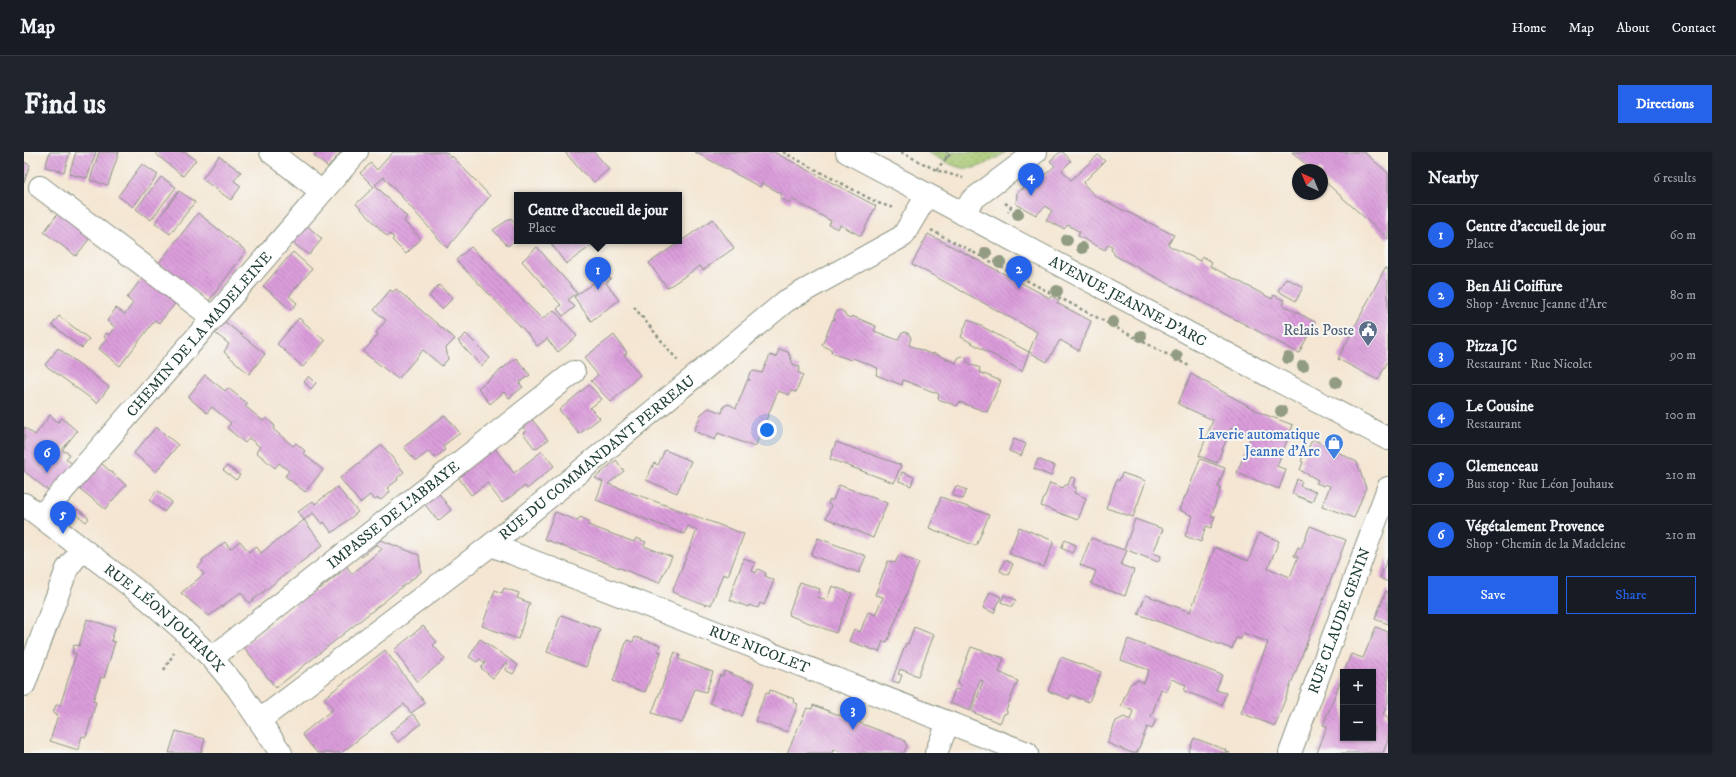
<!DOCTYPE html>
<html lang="en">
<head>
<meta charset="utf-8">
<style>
  body { margin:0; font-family:"IM FELL DW Pica",serif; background:#20242c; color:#f1f3f6 }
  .controls { position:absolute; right:12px; bottom:12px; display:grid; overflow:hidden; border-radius:0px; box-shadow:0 1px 3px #0004 }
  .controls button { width:36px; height:36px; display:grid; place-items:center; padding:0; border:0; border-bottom:1px solid #363941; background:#171b24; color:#f1f3f6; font:20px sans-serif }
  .compass { position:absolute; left:1268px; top:12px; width:36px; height:36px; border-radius:50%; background:#171b24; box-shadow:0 1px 3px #0004; rotate:316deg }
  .you { position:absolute; left:743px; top:278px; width:14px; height:14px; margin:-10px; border:3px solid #fff; border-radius:50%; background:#1a73e8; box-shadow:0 0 0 6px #1a73e833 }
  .badge { display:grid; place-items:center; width:26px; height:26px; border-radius:50%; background:#2563eb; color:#fff; font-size:13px; font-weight:700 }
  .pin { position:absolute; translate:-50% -33px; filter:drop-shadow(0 1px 2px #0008) }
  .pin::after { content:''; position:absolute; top:21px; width:14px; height:12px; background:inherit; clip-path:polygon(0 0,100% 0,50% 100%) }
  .popup { position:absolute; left:490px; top:40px; width:168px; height:52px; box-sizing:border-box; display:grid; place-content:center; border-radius:0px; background:#171b24; filter:drop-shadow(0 1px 3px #0005); font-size:13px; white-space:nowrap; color:#9ea1a6 }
  .popup b { font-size:15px; color:#f1f3f6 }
  .popup::after { content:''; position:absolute; left:50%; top:100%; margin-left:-8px; border:8px solid transparent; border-top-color:#171b24 }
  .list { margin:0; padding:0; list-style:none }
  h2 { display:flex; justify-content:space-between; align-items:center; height:52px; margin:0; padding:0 16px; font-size:17px }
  h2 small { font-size:13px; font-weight:400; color:#9ea1a6 }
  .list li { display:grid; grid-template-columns:26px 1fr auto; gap:12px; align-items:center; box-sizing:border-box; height:60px; padding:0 16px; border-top:1px solid #363941 }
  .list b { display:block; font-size:15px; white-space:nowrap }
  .list p { margin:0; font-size:13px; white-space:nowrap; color:#9ea1a6 }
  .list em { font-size:13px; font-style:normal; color:#9ea1a6 }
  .actions { display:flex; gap:8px; padding:12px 16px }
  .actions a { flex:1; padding:9px 0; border:1px solid #2563eb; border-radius:0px; text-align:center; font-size:14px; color:#2563eb }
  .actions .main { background:#2563eb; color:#fff }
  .map { position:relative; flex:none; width:1364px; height:601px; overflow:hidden; border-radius:0px }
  header { display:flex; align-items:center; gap:24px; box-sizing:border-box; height:56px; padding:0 20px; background:#171b24; border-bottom:1px solid #363941 }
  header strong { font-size:19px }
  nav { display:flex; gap:22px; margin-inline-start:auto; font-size:14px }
  .intro { display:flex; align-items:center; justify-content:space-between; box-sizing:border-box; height:96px; padding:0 24px }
  h1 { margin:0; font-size:28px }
  .button { padding:10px 18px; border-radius:0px; background:#2563eb; color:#fff; font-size:14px; font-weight:700 }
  main { display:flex; gap:24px; padding:0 24px }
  aside { flex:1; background:#171b24; border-radius:0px; box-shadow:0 1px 3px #0004 }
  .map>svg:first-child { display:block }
  .park { fill:url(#park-dots); stroke:#638252 }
  .building { fill:url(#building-back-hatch) }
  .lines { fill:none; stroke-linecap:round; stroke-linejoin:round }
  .minor-casing { stroke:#8a9283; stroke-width:24 }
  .path { stroke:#8a9283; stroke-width:2.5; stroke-dasharray:3 3; stroke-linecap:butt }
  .minor { stroke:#fff; stroke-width:22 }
  .tree { fill:#929c83 }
  .labels { text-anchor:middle; stroke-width:4; stroke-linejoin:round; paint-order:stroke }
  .street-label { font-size:15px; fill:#1f3d34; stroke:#f6f6f2 }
  .service-label { font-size:15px; fill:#4e5e75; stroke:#f6f6f2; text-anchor:end }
  .shop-label { font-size:15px; fill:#366cbe; stroke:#f6f6f2; text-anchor:end }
</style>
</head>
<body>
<header>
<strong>Map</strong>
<nav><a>Home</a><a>Map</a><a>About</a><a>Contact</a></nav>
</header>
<div class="intro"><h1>Find us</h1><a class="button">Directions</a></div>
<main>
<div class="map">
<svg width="1364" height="601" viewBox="0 0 1364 601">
  <defs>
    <pattern id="park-dots" width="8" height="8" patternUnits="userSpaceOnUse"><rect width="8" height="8" fill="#a7c871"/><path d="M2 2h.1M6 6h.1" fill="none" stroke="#87a45e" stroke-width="1.8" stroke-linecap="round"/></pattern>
    <pattern id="building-back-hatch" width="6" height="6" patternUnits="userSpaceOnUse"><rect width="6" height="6" fill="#db9edb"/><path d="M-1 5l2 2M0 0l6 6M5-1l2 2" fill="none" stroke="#b182b2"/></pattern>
  </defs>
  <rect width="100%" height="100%" fill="#f6f6f2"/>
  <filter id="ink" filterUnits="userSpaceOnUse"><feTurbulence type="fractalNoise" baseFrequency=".025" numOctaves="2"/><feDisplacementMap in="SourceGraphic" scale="8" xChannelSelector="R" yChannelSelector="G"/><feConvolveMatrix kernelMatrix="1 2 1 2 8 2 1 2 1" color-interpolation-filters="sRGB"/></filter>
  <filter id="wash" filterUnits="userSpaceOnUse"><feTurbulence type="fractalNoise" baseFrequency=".012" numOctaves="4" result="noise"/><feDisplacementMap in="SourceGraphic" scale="16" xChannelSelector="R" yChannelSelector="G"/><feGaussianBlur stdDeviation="0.9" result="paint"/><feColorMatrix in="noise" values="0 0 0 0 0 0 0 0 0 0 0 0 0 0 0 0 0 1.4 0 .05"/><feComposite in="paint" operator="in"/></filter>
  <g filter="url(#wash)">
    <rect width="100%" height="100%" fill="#f4e6d2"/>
    <path class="park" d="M903 0H982C945 24 940 20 903 0Z"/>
    <g id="blocks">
      <path class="building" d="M26 0H46L40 20 21 15Z
        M52 0H72L63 26 45 22Z
        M75 0H95L84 33 66 28Z
        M134 0H161L172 8 159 24 132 2Z
        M294 0H317L304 15 290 4Z
        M369 0H422L427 6 428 4 466 44 423 96 360 25 351 33 383 65 380 69 397 87 382 102 368 88 370 86 366 82 363 84 332 52 350 35 336 21 347 11 353 18Z
        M541 0H570L585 17 570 30 557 19Z
        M671 0H750L852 54 837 84 816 73 814 77 805 73 807 69 768 47 766 51 756 46 758 42 738 31 736 35Z
        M1036 0H1039L1047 9 1038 18 1047 28 1074 3 1081 9 1059 31 1071 44 1150 83 1144 93 1176 109 1178 104 1188 110 1186 114 1248 147 1250 143 1261 149 1259 153 1291 170 1275 201 1090 103V101L1087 98 1088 94 1084 92 1081 98 1054 84 1056 80 1044 73 1040 77 1022 68 1028 59 1022 54 1012 63 992 52 993 40 1017 26 1031 14 1026 9Z
        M1268 0H1340L1364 21V87L1298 27V18H1288Z
        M195 4 217 20 210 29 217 34 207 48 178 27Z
        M0 10 6 13 0 31Z
        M118 12 134 23 109 55 94 44Z
        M137 25 152 35 127 68 112 57Z
        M155 39 171 50 146 82 131 71Z
        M37 57 69 82 52 104 20 80Z
        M174 61 222 99 185 149 134 112Z
        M487 66 493 74V86L484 94 469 78Z
        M689 67 710 96 679 118 676 114 643 136 625 111Z
        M280 71 298 87 285 103 265 88Z
        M904 82 1026 146 1027 144 1035 148 1033 151 1067 169 1055 199 1036 188 1023 210 1005 200 1013 180 888 112Z
        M525 89H574L542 112Z
        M447 95 518 167 530 158 553 184 534 200 523 187 513 194 502 180 432 108Z
        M513 95 553 141 544 148 551 155 539 164 533 157 537 153 498 109Z
        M269 100 288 117 265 144 273 151 267 158 239 134Z
        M1361 116 1364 117V209L1354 228 1314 207Z
        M121 122 155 147 135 171 131 168 96 214 75 197 82 187 80 184 82 181 85 183 91 175 83 169 92 156 101 162 109 151 103 146Z
        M582 122 587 127 582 131 595 148 567 169 550 145Z
        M1262 126 1279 135 1272 149 1254 139Z
        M415 133 429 146 418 157 405 144Z
        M372 137 431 187 422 196 424 207 418 214 399 198 374 227 339 200 354 183 352 181 362 168 350 158 366 138 369 140Z
        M816 158 820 160 822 164 827 166 828 164 852 174 850 179 874 188 877 182 881 180 885 182 887 186 885 193 909 203V201L932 211 934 206 938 204 942 205 944 211 956 216 955 220 977 229 963 260 935 250 933 254 914 247 915 242 879 228 878 233 852 223 854 216 829 206 827 208 807 201 808 198 798 193 809 167 811 168 810 165 812 160Z
        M35 164 65 187 58 196 28 173Z
        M275 166 301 189 279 215 253 192Z
        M944 167 1005 200 998 219 937 185Z
        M200 169 241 202 225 222 200 200 205 192 191 181Z
        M442 182 466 206 457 214 434 189Z
        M590 183 603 201 600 203 616 223 587 250 567 229 574 223 560 206Z
        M34 196 85 235 73 251 21 213Z
        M755 197 764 200 769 212 776 215 774 220 779 223 772 240 767 239 765 243 754 239 731 295 694 281 691 288 670 279 677 262 685 256 698 261 700 254 705 252 712 256 724 227 726 229 724 225 727 220 731 219 738 221 746 203 752 205Z
        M492 206 506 223 495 231 499 235 485 246 480 240 466 252 454 236Z
        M1167 222 1237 261 1269 273 1253 314 1262 318 1255 337 1213 321 1227 284 1207 276 1193 311 1175 304 1189 268 1154 252Z
        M181 223 201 239 204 236 224 252 221 254 239 269 242 266 251 274 249 277 269 294 272 291 281 299 279 301 299 318 281 340 261 324 265 319 255 311 251 316 232 300 236 295 225 286 221 291 203 276 207 271 188 255 183 261 164 245Z
        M285 224 292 231 287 237 280 230Z
        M565 233 578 247 566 256 576 266 555 282 535 258Z
        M26 263 34 270 38 266 53 279 38 298 46 302 42 307 50 313 26 340 0 319V275L11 283Z
        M421 263 436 281 419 294 421 298 411 306 405 299 392 309 380 295Z
        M506 265 524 288 511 297 499 281 502 279 497 272Z
        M132 275 154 293 132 320 110 301Z
        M990 287 1002 292 997 304 985 299Z
        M1289 287 1333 310 1342 336 1330 366 1298 354 1306 334 1301 332 1300 334 1292 331 1294 328 1276 318 1279 310 1277 309Z
        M812 290 877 313 870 331 806 307Z
        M358 293 380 320 373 326 374 328 363 336 366 340 357 348 354 346 351 348 346 343 336 351 316 326Z
        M469 294 490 321 518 299 530 314 503 337 501 334 478 351 463 331 447 343 434 325Z
        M641 298 667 309 653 341 622 328 630 311 634 313Z
        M1014 307 1031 314 1027 324 1010 317Z
        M1176 307 1201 316 1194 335 1197 336 1187 364H1191L1187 376 1182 374 1177 390 1161 384 1169 364 1155 358 1161 344H1162Z
        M592 308 600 319 584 332 720 382 704 424 699 422 687 453 683 451 682 453 648 440 673 378 664 374 660 382 572 348 579 330 571 326Z
        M77 311 102 333 81 357 55 336Z
        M203 314 216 323 212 328 199 318Z
        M878 320 890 325 887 334 875 329Z
        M1098 321 1122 329 1109 365 1082 356 1093 327 1095 329Z
        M1047 325 1051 326 1049 335 1052 336 1050 341 1062 346 1054 368 1017 354 1026 331 1039 336 1041 333H1044Z
        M1273 327 1278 330 1276 334 1292 340 1288 350 1268 342Z
        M815 333 863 351 849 386 802 366 807 354 804 352 805 348H809Z
        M932 334 943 338 939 347 928 343Z
        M313 335 334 360 308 381 300 370 298 372 289 361 280 368 274 360 289 349 291 352Z
        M133 338 148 350 140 360 126 348Z
        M413 339 427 358 414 369 399 350Z
        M917 345 965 363 952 394 905 376Z
        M54 357 65 366 62 370 51 361Z
        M531 360 554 369 556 365 565 369 564 373 610 390 612 386 622 390 620 394 648 405 635 431 520 387Z
        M1111 367 1139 377 1129 401 1137 404 1134 410 1103 398 1097 413 1110 418 1101 444 1067 432 1072 419 1056 413 1067 386 1100 398Z
        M280 368 299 393 225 451 217 440 185 464 157 441 180 422 174 415 179 410 178 408 201 390 206 397 216 389 225 400 232 394 237 401Z
        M1286 374 1322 388 1251 574 1217 561 1244 490 1219 481 1217 487 1212 486 1208 497 1114 462 1122 443 1166 460 1191 395 1224 409 1235 381 1255 389 1244 416 1266 425 1274 405 1270 404 1274 395 1277 397Z
        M995 375 1030 389 1020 415 985 402Z
        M794 386 842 404 835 421 787 403Z
        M354 387 395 403 397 420 252 536 219 494 288 440 297 436 316 421 321 412 328 422 358 397 353 392 338 405 335 402Z
        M1041 388 1052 393 1048 401 1037 396Z
        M875 403 895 411 863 490 859 489 855 500 825 489 830 477 836 480 844 460 851 463 859 445 851 443 864 409 871 411Z
        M1364 405V430L1356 426Z
        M720 406 731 411 728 419 732 421 734 417 742 421 741 424 750 428 740 453 736 451 734 456 725 453 724 455 706 448 709 441H707Z
        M981 408 989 412 984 423 976 419Z
        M776 430 796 437 794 445 803 448 808 434 828 441 812 481 764 463Z
        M480 436 495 441 493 446 506 451 494 487 458 474 471 438 478 441Z
        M1362 439 1364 440V472L1351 467Z
        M966 440 977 445 970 461 959 456Z
        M980 443 992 448 988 455 977 450Z
        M537 463 576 477 562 515 523 500Z
        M63 467 91 476 87 489 91 490 80 526 77 525 69 549 72 550 62 585 58 584 54 598 26 589 34 563 29 561 32 553 36 554 52 502 48 501 50 493 55 494Z
        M399 474 413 490 409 493 421 507 393 530 370 498Z
        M890 475 910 483 894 524 876 517 874 522 878 523 875 531 868 529 882 491 884 492Z
        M1352 475 1364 480V550L1359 563 1364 566V588L1359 601H1293L1303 574 1299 573 1319 523V586H1349V520H1320L1327 502 1339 506Z
        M611 485 636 493 634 499 637 500 621 540 589 529 603 488 609 490Z
        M456 487 494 513 489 522 481 518 484 511 482 510 469 526 457 516 461 511 456 507 453 510 445 505Z
        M1104 487 1198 523 1192 538 1202 541 1198 553 1160 539 1162 533 1147 527 1142 540 1137 537 1127 565 1132 567 1128 577 1123 575 1113 601H1108L1083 591 1092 569 1100 565 1106 568 1109 559 1097 554 1106 532 1114 528 1120 531 1125 518 1097 508Z
        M947 495 980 506 975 520 994 529 982 558 983 559V561L980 562 976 571 948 560 959 529 956 528 946 559 926 551 931 537 935 538 937 533 933 532Z
        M361 498 401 551 387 561 380 552 317 601H293L278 582 309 557 300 546Z
        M651 500 656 503 654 507 689 520 682 540 671 537 658 571 628 561Z
        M1037 505 1077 520 1065 550 1047 543 1045 547 1024 539Z
        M700 519 731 531 718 564 686 551 696 523 699 524Z
        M746 538 770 547 769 550 774 552 763 580 731 569 742 540 745 542Z
        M789 553 880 588 883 594 880 601H821L809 597 808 601H763L783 556 788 557Z
        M389 562 397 572 374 590 366 581Z
        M152 579 181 587 177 601H145Z
        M1170 586 1202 598 1201 599 1206 601H1164Z"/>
    </g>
  </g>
  <g filter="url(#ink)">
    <use href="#blocks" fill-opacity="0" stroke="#8a9283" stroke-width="1"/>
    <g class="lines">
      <g class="minor-casing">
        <g id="minor">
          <path d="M247 0 298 40"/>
          <path id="s1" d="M823 0 1364 287"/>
          <path d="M16 35 189 166"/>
          <path d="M939 62 948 48 1012 0"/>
          <path id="s2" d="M0 352 125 448 160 479 188 506 214 537 257 601"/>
          <path id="s3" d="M17 364 333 0"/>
          <path id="s4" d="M467 393 1003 601"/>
          <path id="s5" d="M188 506 550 220"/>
          <path d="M0 533 43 417 58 397"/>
          <path id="s6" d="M236 568 467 393 762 149 879 84 903 43"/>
          <path d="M912 601 924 571"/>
          <path id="s7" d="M1266 601 1364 336"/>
        </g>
      </g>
      <path class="path" d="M759 0 854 51 870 56
        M877 0 912 18 939 26
        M922 7 923 0
        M912 18 928 0
        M981 51 987 55 984 60
        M907 78 1167 215
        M610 155 654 209
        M140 518 150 501"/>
      <use href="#minor" class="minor"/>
    </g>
    <g class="tree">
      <circle cx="994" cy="62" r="6"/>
      <circle cx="1043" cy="88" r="6"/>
      <circle cx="1058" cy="96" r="6"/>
      <circle cx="962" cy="101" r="6"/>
      <circle cx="976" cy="110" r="6"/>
      <circle cx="995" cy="119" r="6"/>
      <circle cx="1033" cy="139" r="6"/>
      <circle cx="1089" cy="170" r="6"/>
      <circle cx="1117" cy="184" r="6"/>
      <circle cx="1153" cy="204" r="6"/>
      <circle cx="1264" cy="206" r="6"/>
      <circle cx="1279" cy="214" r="6"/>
      <circle cx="1312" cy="230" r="6"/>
      <circle cx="1257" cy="259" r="6"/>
    </g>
  </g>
  <defs>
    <g id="civic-pin" transform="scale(1)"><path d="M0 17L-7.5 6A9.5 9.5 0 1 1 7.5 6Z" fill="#5c6f8a" stroke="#f6f6f2"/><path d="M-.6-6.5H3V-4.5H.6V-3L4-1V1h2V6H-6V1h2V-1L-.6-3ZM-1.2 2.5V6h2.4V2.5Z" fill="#fff"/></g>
    <g id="shop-pin" transform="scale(1)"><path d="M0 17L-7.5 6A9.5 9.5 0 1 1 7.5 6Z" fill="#3f7fe0" stroke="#f6f6f2"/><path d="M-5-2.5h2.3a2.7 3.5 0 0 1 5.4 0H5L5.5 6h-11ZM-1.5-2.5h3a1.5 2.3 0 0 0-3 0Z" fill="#fff"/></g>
  </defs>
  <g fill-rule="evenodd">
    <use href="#civic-pin" x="1344" y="178"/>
    <use href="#shop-pin" x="1310" y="291"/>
  </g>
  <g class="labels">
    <g class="street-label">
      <text dy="5" stroke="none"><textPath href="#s1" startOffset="318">AVENUE JEANNE D'ARC</textPath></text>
      <text dy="5" stroke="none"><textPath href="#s3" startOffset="241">CHEMIN DE LA MADELEINE</textPath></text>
      <text dy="5" stroke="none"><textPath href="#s6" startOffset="427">RUE DU COMMANDANT PERREAU</textPath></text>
      <text dy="5" stroke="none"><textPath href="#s5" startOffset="231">IMPASSE DE L'ABBAYE</textPath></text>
      <text dy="5" stroke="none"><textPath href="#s2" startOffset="181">RUE LÉON JOUHAUX</textPath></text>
      <text dy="5" stroke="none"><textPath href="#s7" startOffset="141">RUE CLAUDE GENIN</textPath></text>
      <text dy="5" stroke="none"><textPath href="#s4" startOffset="288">RUE NICOLET</textPath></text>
    </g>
    <g class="service-label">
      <text x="1330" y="183">Relais Poste</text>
    </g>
    <g class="shop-label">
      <text x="1296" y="287">Laverie automatique<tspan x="1296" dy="17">Jeanne d'Arc</tspan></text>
    </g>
  </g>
</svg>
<div class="controls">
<button>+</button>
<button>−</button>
</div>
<svg class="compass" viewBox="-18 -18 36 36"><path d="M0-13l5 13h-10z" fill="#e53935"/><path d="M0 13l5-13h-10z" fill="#9ea1a6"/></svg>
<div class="you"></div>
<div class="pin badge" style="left:574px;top:138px">1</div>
<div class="popup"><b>Centre d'accueil de jour</b>Place</div>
<div class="pin badge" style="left:995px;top:137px">2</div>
<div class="pin badge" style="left:829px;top:578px">3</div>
<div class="pin badge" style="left:1007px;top:44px">4</div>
<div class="pin badge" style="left:39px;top:382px">5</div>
<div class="pin badge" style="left:23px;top:321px">6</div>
</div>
<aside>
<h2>Nearby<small>6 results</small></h2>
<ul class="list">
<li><span class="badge">1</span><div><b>Centre d'accueil de jour</b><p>Place</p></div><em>60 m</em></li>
<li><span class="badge">2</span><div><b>Ben Ali Coiffure</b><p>Shop · Avenue Jeanne d'Arc</p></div><em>80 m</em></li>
<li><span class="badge">3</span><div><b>Pizza JC</b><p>Restaurant · Rue Nicolet</p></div><em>90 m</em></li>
<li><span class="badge">4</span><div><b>Le Cousine</b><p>Restaurant</p></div><em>100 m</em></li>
<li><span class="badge">5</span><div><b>Clemenceau</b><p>Bus stop · Rue Léon Jouhaux</p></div><em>210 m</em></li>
<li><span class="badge">6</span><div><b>Végétalement Provence</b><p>Shop · Chemin de la Madeleine</p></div><em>210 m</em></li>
</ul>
<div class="actions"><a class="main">Save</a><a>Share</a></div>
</aside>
</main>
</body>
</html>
